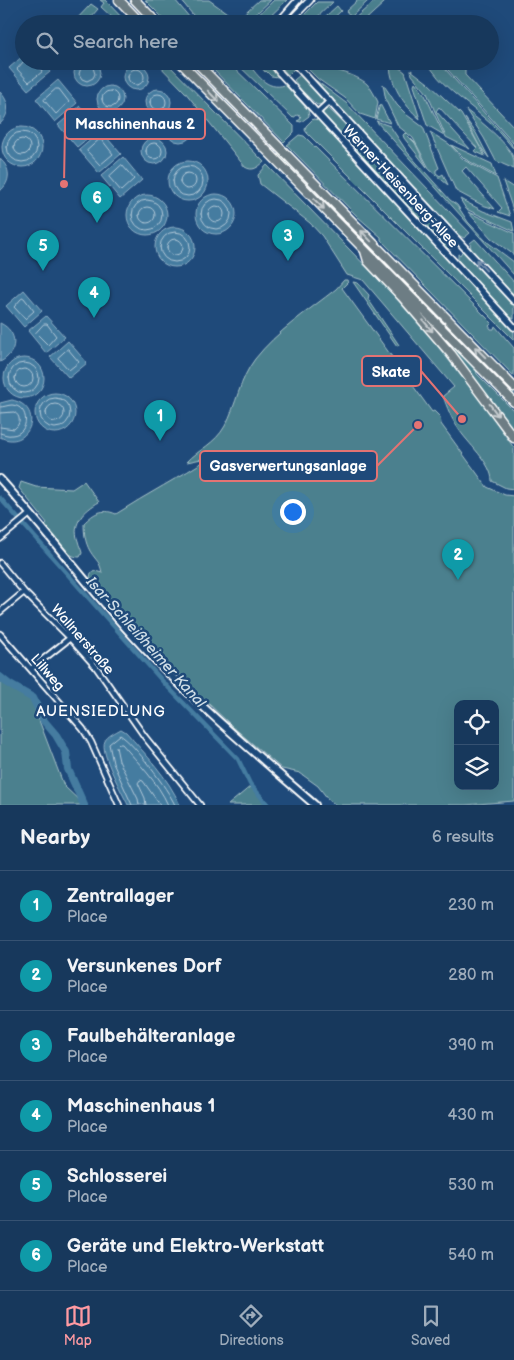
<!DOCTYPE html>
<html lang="en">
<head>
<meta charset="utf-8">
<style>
  body { margin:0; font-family:"Balsamiq Sans",sans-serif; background:#244365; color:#f1f3f6 }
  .controls { position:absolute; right:15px; bottom:15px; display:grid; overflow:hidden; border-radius:10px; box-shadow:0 5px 20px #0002 }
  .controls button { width:45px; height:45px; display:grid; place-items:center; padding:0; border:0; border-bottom:1px solid #365272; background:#17385c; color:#f1f3f6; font:25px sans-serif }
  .you { position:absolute; left:292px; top:511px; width:18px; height:18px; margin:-12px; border:4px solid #fff; border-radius:50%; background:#1a73e8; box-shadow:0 0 0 8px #1a73e833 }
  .badge { display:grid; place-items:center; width:32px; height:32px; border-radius:50%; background:#ff9aa2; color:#fff; font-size:16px; font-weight:700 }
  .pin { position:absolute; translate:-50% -41px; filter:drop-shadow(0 1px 2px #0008) }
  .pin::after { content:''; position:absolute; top:26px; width:18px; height:15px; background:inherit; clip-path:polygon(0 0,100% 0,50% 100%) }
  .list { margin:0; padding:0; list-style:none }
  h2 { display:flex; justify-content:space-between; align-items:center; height:65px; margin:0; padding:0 20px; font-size:21px }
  h2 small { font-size:16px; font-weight:400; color:#9eacbb }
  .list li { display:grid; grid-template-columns:32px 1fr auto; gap:15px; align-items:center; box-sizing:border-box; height:70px; padding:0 20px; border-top:1px solid #365272 }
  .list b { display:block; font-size:19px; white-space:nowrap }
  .list p { margin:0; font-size:16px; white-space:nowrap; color:#9eacbb }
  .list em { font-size:16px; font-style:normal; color:#9eacbb }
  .icon { flex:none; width:28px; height:28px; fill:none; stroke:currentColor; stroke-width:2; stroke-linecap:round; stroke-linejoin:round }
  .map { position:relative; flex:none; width:514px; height:805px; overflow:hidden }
  .search { position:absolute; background:#17385c; box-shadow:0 5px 20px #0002; left:15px; right:15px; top:15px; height:55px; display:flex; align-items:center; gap:12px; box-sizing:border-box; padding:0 18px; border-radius:28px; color:#9eacbb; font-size:19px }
  .sheet { height:485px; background:#17385c }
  nav { display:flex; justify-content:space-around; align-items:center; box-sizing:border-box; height:70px; border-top:1px solid #365272; background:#17385c; font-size:14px; color:#9eacbb }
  nav a { display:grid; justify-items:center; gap:2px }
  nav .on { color:#ff9aa2 }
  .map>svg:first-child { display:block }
  .green { fill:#4b808e; stroke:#a5c0c6; fill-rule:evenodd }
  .water { fill:#447ba0; stroke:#8fb0c6 }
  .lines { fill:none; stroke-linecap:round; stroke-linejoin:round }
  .shore { stroke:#b4cad9; stroke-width:1 }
  .canal { stroke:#447ba0; stroke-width:4.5 }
  .river { stroke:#447ba0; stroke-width:8 }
  .minor-casing { stroke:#fff; stroke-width:8 }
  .tertiary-casing { stroke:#fff; stroke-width:9 }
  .secondary-casing { stroke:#fff; stroke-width:10 }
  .motorway-casing { stroke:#fff; stroke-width:11 }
  .minor { stroke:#1f4a7a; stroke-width:4.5 }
  .tertiary { stroke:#1f4a7a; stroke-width:5.5 }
  .secondary { stroke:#1f4a7a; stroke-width:6 }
  .motorway { stroke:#6d7d84; stroke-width:8 }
  .oneway { stroke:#c5cbce }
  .oneway2 { stroke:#7992af }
  .labels { text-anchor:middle; stroke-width:5; stroke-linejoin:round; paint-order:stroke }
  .street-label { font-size:14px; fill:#fff; stroke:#1f4a7a }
  .water-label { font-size:15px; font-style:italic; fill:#d0dee7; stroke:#1f4a7a }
  .neighbourhood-label { font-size:15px; letter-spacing:1px; fill:#fff; stroke:#1f4a7a }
  .leader { fill:none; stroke:#e47373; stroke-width:2 }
  .callout-dot { fill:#e47373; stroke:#1f4a7a; stroke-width:2 }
  .callout { fill:#1f4a7a; stroke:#e47373; stroke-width:2 }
  .callout-label { font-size:15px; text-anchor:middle; font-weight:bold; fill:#fff }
</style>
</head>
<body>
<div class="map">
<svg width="514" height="805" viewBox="0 0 514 805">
  <rect width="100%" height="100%" fill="#1f4a7a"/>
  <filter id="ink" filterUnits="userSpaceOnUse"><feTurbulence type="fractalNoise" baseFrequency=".02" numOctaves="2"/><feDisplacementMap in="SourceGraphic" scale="10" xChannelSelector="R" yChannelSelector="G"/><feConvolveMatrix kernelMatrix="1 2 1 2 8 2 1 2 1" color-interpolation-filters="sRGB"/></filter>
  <g filter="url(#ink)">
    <path class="green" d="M100 0H105L128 24H122L117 19H114L101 7 104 3Z
      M145 0H175L195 24H169Z
      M181 0H209L237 20 259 0H271L245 24H200Z
      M274 0H287L262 24H249Z
      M358 0H369L351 17 346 11Z
      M376 0 385 2 361 24H358L354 19Z
      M317 2H333L310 24H295Z
      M91 4 98 9 85 24H72Z
      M337 6 341 11 327 24H317Z
      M155 61H165L264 162C258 167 253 172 245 167L185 92Z
      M205 61H227L294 126V132L284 142Z
      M234 61H246C257 74 266 91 285 85L308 110 309 116 301 122 297 121 301 119 300 116 297 115 293 118Z
      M257 61H266L278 77 271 76 266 71 265 72Z
      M276 61H288L294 69 288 75Z
      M390 61 405 72 420 119C404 105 389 84 390 61Z
      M427 61H438L511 143 513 148C504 137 494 126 483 117 463 99 440 86 427 61Z
      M440 61H460L465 67V75L514 127V144Z
      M310 66C323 65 358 75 367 84 372 89 375 96 378 102L375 119 360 114 345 98 318 79 307 68Z
      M411 70 428 83 461 114 485 156 474 151 477 148 439 107 436 111 470 149 446 137 427 93 412 75Z
      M300 75 323 99V104L317 105 301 90 294 80Z
      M310 76 346 103 470 233 464 238 458 235 328 94 309 77Z
      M415 82 425 95 444 135 427 125 414 86Z
      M383 84 397 105 407 115 423 127 439 168 436 170V173L440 176 443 174 448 185 430 170 413 138 398 126 386 101Z
      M380 104 390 123 376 119Z
      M328 108 353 132 456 245 451 249 445 248 323 115V110Z
      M466 110C479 120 507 142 513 157 514 160 514 165 514 169L496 161 484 138Z
      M465 118 476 133 489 158 479 145Z
      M313 119 319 120 514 332V340L307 133 305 130 306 126Z
      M376 121 390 126 408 153 450 200 457 205 468 222 486 241 514 262V275Z
      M430 132 449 144 464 160 497 178 510 216 498 212 502 208 466 167 462 171 495 209 482 205 456 191Z
      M405 133 415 143 427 167 404 138 403 135Z
      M299 135 304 136 492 323 489 326 491 329H494L495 326 514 348V376L381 240V237L358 217 287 145Z
      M451 145 492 164 496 176 465 159Z
      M279 154 417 294 415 296 278 155Z
      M267 165 388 289 432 339 481 401 514 448V489L506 488 492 481C492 463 467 443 458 428 451 418 447 407 443 396L454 387 363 280 347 275 322 236 310 223 260 184 258 175Z
      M503 181 514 188V213Z
      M460 199 483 211 512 222 514 231 466 209Z
      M468 212 514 233V255L491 238Z
      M475 239 514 282V295L471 249 470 243Z
      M463 250 514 305V319L509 316 458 260V254L460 255Z
      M344 280H347L348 282 342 288 432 412 434 411 440 417 441 424 487 487 505 495 514 496V801L465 805H336L328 799 318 786 300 773 282 769 233 727 208 703 185 686 182 676 170 670 126 625 104 597 90 578 91 573 95 571 102 573C100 561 96 561 90 551 85 542 84 533 84 523 94 513 102 508 116 514 147 494 180 477 211 457L187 462C199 449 215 444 225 426 237 404 239 380 255 359 277 331 308 311 336 289ZM458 704H495V786H458Z
      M353 282 358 283 369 295 368 299 399 345 397 346Z
      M452 345 476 369 477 374 514 411V431L450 346Z
      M479 357 514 393V396L477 359Z
      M84 481 99 502C85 510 71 523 78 541 79 546 81 548 82 553L80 557C65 558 53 536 45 525L47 523 19 488 21 482 36 487 72 489Z
      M0 679 29 694 64 786 84 805H0Z
      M251 786 268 805H228Z"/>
    <path class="water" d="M24 55V61H42L50 72 28 90 9 68Z
      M74 73a13 13 0 1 1 26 0a13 13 0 1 1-26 0Z
      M123 77a13 13 0 1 1 26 0a13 13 0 1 1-26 0Z
      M58 80 77 103 55 122 36 99Z
      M97 99a13 13 0 1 1 26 0a13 13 0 1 1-26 0Z
      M145 102a13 13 0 1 1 26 0a13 13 0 1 1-26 0Z
      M0 92C10 102 10 114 0 124Z
      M80 106 99 129 77 147 58 125Z
      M167 129a13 13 0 1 1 26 0a13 13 0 1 1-26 0Z
      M2 147a20 20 0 1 1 40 0a20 20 0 1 1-40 0Z
      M101 131 121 154 99 173 79 150Z
      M141 151a13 13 0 1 1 26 0a13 13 0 1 1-26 0Z
      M123 157 142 180 120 199 101 176Z
      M0 159C11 168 11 182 0 191Z
      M168 181a20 20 0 1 1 40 0a20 20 0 1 1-40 0Z
      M196 214a20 20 0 1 1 40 0a20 20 0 1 1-40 0Z
      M127 215a20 20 0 1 1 40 0a20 20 0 1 1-40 0Z
      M155 247a20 20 0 1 1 40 0a20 20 0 1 1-40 0Z
      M24 290 42 311 24 327 6 306Z
      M46 316 65 337 46 353 28 331Z
      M0 323C19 332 18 353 0 362Z
      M68 341 87 363 69 378 50 357Z
      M4 378a20 20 0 1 1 40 0a20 20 0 1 1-40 0Z
      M35 413a20 20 0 1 1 40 0a20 20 0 1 1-40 0Z
      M12 400C46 407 29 452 0 437V403Z
      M121 729 126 732C146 755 168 777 180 805H128C123 794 99 752 105 741 107 736 116 732 121 729Z"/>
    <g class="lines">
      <path class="shore" d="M24 61 17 69 29 82 42 72 38 61
        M83 61 79 74 82 79 87 81 93 78 95 74 91 61
        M128 77a8 8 0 1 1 16 0a8 8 0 1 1-16 0Z
        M56 89H59L69 102 56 114 44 100Z
        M102 99a8 8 0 1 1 16 0a8 8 0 1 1-16 0Z
        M150 102a8 8 0 1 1 16 0a8 8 0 1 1-16 0Z
        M77 114 81 115 91 128 78 139 66 125Z
        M124 125a8 8 0 1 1 16 0a8 8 0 1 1-16 0Z
        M172 129a8 8 0 1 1 16 0a8 8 0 1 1-16 0Z
        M7 147a15 15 0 1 1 30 0a15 15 0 1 1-30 0Z
        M14 147a8 8 0 1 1 16 0a8 8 0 1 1-16 0Z
        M99 140H102L113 154 100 165 87 151Z
        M146 151a8 8 0 1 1 16 0a8 8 0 1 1-16 0Z
        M122 165 134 179 121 191 109 177Z
        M173 181a15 15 0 1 1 30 0a15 15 0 1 1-30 0Z
        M180 181a8 8 0 1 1 16 0a8 8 0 1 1-16 0Z
        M201 214a15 15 0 1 1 30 0a15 15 0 1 1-30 0Z
        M132 215a15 15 0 1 1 30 0a15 15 0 1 1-30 0Z
        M208 214a8 8 0 1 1 16 0a8 8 0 1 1-16 0Z
        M139 215a8 8 0 1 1 16 0a8 8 0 1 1-16 0Z
        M160 247a15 15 0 1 1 30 0a15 15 0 1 1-30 0Z
        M167 247a8 8 0 1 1 16 0a8 8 0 1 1-16 0Z
        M24 298 34 311 25 319 14 307 21 299Z
        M44 324H47L56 336 48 345 36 333Z
        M68 349 79 362 69 370 58 358Z
        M9 378a15 15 0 1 1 30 0a15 15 0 1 1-30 0Z
        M15 378a9 9 0 1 1 18 0a9 9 0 1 1-18 0Z
        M40 413a15 15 0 1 1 30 0a15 15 0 1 1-30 0Z
        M46 413a9 9 0 1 1 18 0a9 9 0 1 1-18 0Z
        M0 407C4 407 8 405 12 405 30 406 30 434 12 435 8 436 4 434 0 433
        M0 413 14 412C21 416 21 424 14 429L0 427
        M132 805 113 763 109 744 120 735C134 743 168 789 175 805
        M139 805 138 799 119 761 116 747 119 744H122C138 763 158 782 168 805
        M146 805 145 798 138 783 140 780 143 781 160 805"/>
      <path class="canal" d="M0 498 166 685 238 759 250 784 268 805"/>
      <path class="river" d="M0 677 10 685 33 698 44 721 56 735 66 752 68 769 84 805"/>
      <g class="minor-casing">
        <path id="minor" d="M317 113 330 101
          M0 539 30 514
          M0 563 24 592 70 638 96 667 145 737 200 805
          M0 612 24 592
          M0 634 83 729 91 742 119 805
          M31 669 70 638"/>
      </g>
      <g class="tertiary-casing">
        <path id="tertiary" d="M277 24 298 0
          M287 24 310 0
          M271 61 280 73 514 327
          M292 61 514 301"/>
      </g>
      <g class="secondary-casing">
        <path id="secondary" d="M0 479C46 530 87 585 132 635 188 697 252 751 315 805"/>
      </g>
      <g class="motorway-casing">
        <path id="motorway" d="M119 0 142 24
          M135 0 158 24
          M179 61 514 402
          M195 61 514 387
          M365 251 368 261 402 297 451 354 514 438"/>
      </g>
      <use href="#minor" class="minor"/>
      <use href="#tertiary" class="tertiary"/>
      <use href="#secondary" class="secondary"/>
      <use href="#motorway" class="motorway"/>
    </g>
    <defs><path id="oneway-shaft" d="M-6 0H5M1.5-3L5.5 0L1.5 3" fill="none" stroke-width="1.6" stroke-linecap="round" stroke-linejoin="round" transform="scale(1.25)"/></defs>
    <g class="oneway">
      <use href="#oneway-shaft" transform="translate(213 96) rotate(46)"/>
      <use href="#oneway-shaft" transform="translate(319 204) rotate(45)"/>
      <use href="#oneway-shaft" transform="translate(366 236) rotate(-134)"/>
      <use href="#oneway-shaft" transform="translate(428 326) rotate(50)"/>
      <use href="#oneway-shaft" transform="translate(480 352) rotate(-135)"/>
      <use href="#oneway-shaft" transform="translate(494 410) rotate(54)"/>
    </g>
    <use class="oneway2" href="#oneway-shaft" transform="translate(481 265) rotate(-133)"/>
  </g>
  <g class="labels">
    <g class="street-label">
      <text transform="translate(401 186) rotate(47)" y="5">Werner-Heisenberg-Allee</text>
      <text transform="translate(83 639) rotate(49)" y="5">Wallnerstraße</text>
      <text transform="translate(48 672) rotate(49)" y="5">Lillweg</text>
    </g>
    <g class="water-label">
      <text transform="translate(146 642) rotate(48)" y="5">Isar-Schleißheimer Kanal</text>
    </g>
    <g class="neighbourhood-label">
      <text x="101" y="716">AUENSIEDLUNG</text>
    </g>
  </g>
  <path class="leader" d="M64 184L65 124M462 419L421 371M418 425L377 466"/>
  <g class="callout-dot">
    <circle cx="64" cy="184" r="5"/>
    <circle cx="462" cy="419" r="5"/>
    <circle cx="418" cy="425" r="5"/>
  </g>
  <g class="callout">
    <rect x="65" y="109" width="140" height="30" rx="5"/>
    <rect x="362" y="356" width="59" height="30" rx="5"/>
    <rect x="200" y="451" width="177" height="30" rx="5"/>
  </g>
  <g class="callout-label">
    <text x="135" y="129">Maschinenhaus 2</text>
    <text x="391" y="377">Skate</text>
    <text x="288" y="471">Gasverwertungsanlage</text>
  </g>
</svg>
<div class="controls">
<button><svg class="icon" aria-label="locate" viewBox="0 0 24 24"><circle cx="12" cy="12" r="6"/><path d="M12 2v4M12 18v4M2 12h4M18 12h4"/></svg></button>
<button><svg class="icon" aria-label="layers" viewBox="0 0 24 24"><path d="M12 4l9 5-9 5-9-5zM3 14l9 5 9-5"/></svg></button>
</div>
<div class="you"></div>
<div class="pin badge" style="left:160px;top:441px;background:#0f9aa8">1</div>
<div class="pin badge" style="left:458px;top:580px;background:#0f9aa8">2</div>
<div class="pin badge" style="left:288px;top:261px;background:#0f9aa8">3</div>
<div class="pin badge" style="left:94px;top:318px;background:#0f9aa8">4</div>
<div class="pin badge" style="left:43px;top:271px;background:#0f9aa8">5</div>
<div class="pin badge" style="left:97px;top:223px;background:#0f9aa8">6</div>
<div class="search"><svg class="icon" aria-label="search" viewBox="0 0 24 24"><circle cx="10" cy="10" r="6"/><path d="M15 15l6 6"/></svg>Search here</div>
</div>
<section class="sheet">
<h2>Nearby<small>6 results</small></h2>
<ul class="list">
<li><span class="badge" style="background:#0f9aa8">1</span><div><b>Zentrallager</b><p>Place</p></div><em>230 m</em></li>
<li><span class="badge" style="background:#0f9aa8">2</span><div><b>Versunkenes Dorf</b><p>Place</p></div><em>280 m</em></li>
<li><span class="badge" style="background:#0f9aa8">3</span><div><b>Faulbehälteranlage</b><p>Place</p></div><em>390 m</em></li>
<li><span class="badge" style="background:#0f9aa8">4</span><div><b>Maschinenhaus 1</b><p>Place</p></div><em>430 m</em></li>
<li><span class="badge" style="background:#0f9aa8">5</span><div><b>Schlosserei</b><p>Place</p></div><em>530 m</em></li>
<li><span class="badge" style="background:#0f9aa8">6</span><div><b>Geräte und Elektro-Werkstatt</b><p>Place</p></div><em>540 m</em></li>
</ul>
</section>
<nav>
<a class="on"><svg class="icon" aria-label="map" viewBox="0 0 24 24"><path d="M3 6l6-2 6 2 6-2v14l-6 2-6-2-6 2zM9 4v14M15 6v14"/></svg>Map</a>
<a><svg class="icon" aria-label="directions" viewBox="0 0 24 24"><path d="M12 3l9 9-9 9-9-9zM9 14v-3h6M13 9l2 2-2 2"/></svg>Directions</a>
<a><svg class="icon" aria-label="saved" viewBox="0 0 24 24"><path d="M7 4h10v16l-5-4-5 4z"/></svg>Saved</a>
</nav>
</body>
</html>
